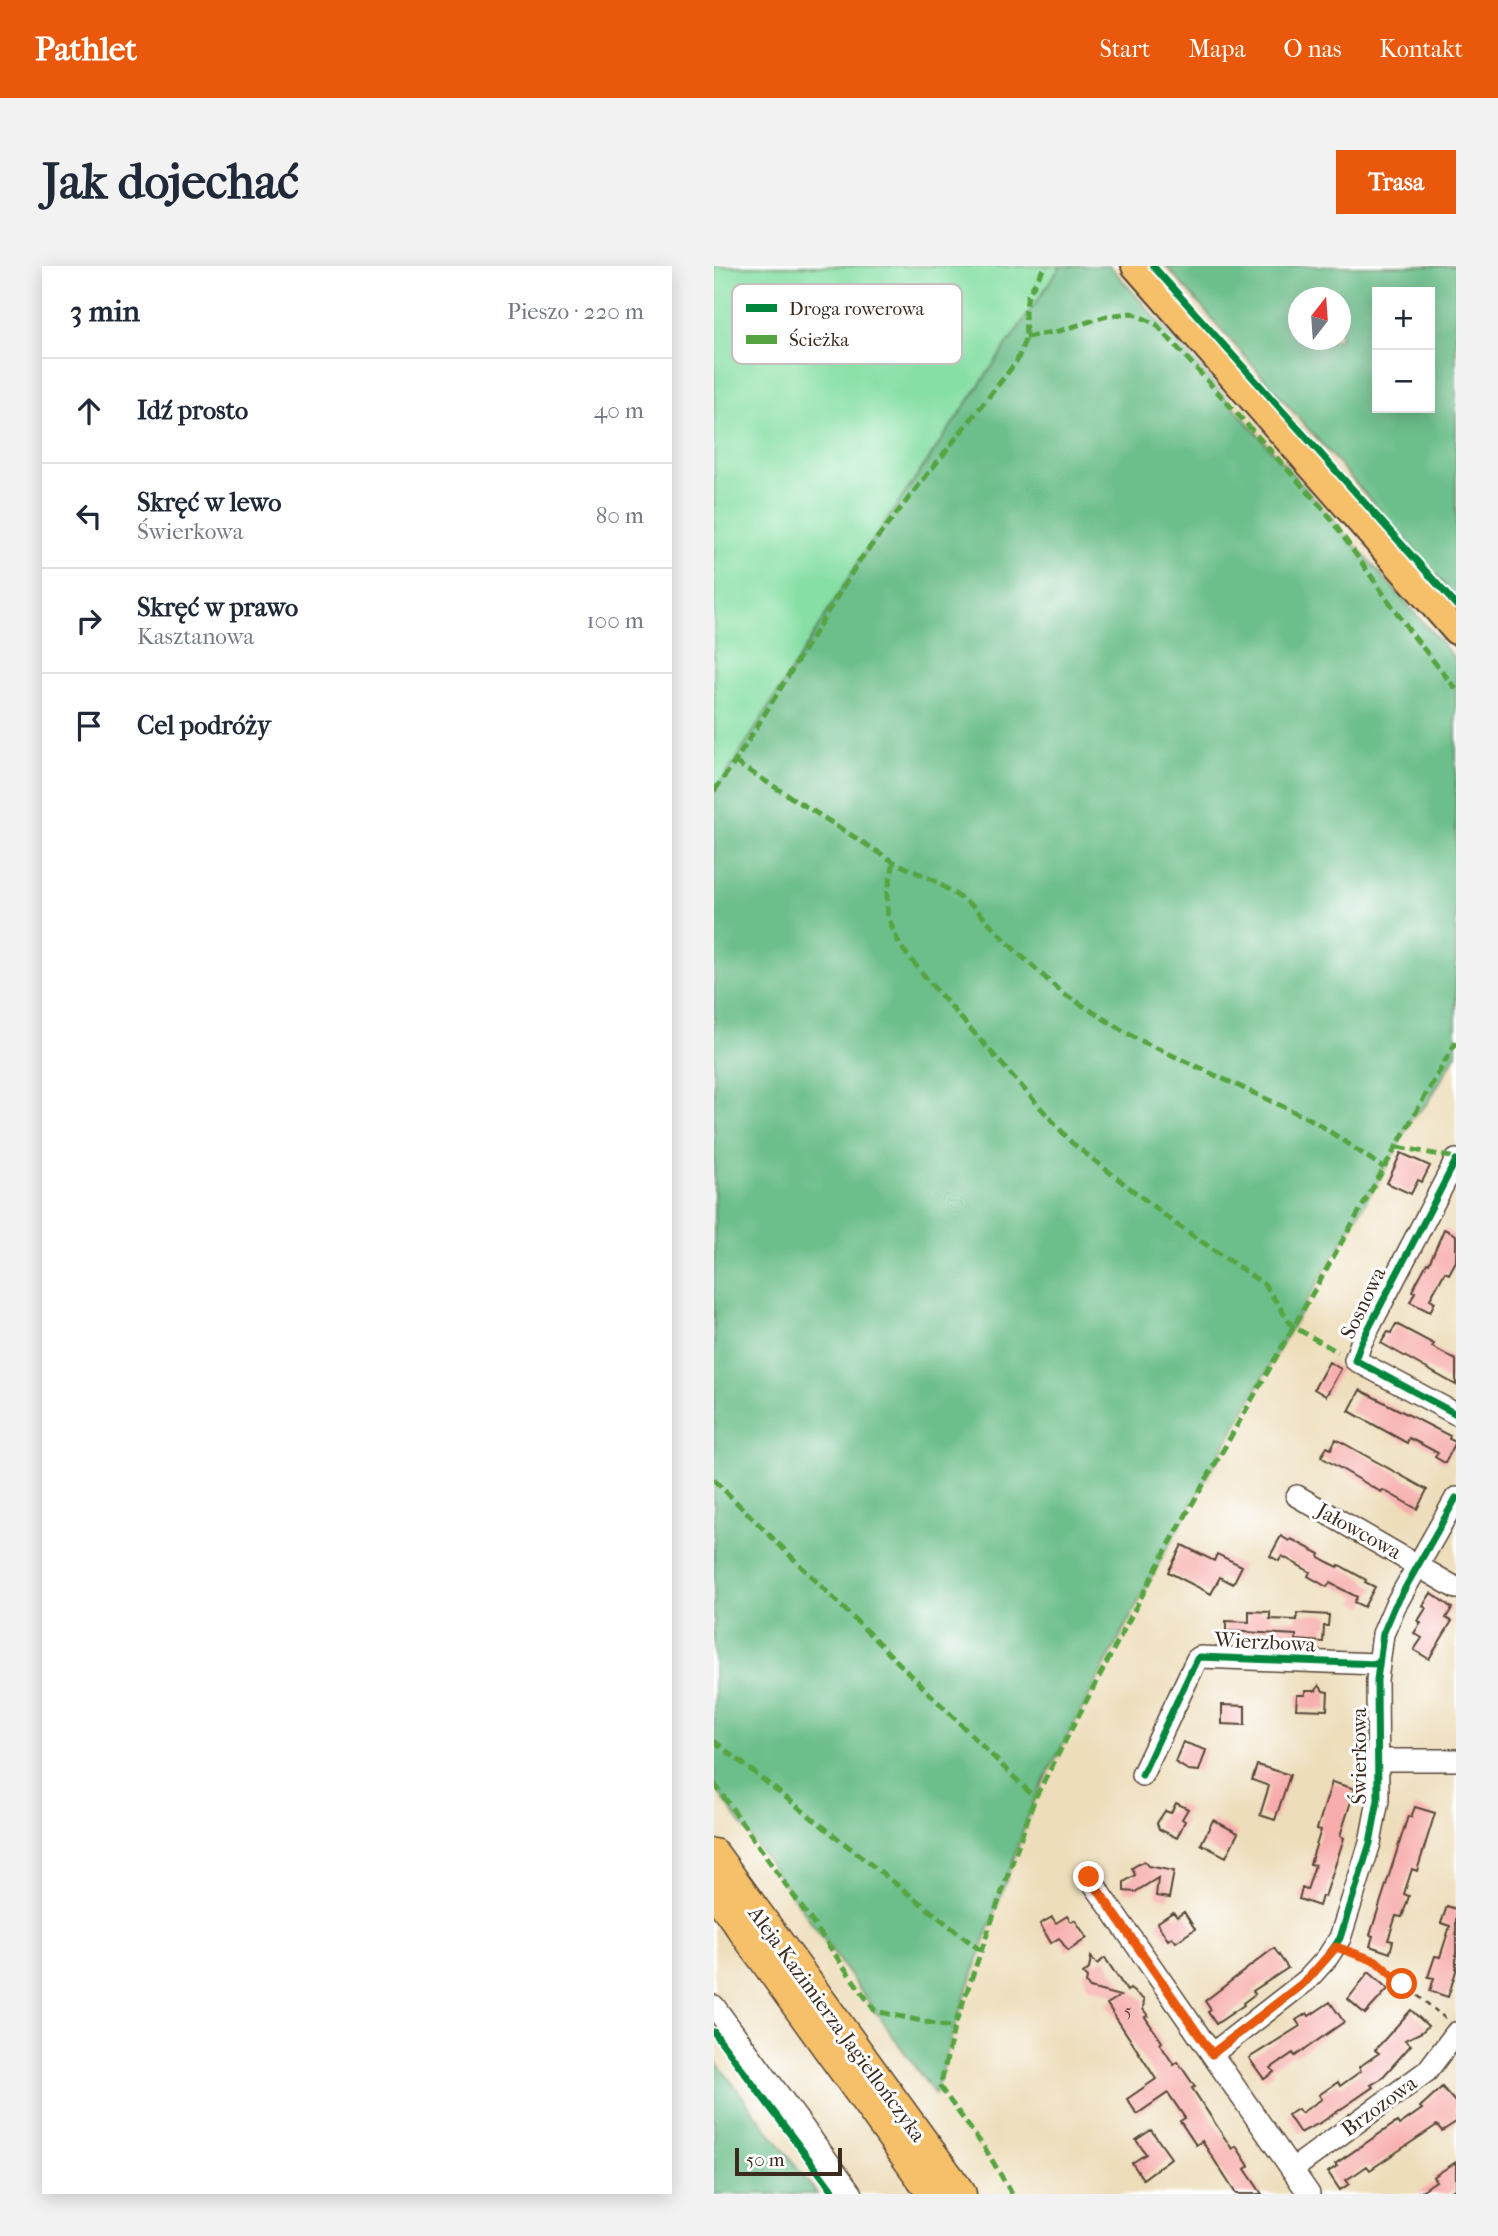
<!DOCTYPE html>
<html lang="pl">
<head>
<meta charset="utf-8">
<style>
  body { margin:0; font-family:"IM FELL French Canon",serif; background:#f2f2f3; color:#1f2937 }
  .controls { position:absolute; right:21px; top:21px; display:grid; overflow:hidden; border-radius:0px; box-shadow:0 4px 18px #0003 }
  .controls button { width:63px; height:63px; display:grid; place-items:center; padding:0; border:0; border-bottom:2px solid #e0e1e3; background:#fff; color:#1f2937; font:35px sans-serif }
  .compass { position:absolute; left:574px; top:21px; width:63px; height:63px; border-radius:50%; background:#fff; box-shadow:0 4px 18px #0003; rotate:17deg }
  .scale { position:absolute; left:21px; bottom:18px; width:107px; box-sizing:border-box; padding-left:7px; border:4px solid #3b2a1e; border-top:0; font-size:19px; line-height:24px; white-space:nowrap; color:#3b2a1e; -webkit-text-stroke:5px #fff; paint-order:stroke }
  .stop { position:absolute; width:21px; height:21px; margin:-16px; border:5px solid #ea580c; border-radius:50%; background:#fff }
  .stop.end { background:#ea580c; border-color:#fff; box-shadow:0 2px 7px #0008 }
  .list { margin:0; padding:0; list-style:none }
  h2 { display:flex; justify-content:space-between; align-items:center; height:91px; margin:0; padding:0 28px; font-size:30px }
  h2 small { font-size:23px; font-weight:400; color:#747a83 }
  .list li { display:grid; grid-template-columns:46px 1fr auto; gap:21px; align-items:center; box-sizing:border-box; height:105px; padding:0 28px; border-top:2px solid #e0e1e3 }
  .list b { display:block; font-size:26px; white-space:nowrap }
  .list p { margin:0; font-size:23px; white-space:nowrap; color:#747a83 }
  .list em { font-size:23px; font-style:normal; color:#747a83 }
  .icon { flex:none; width:38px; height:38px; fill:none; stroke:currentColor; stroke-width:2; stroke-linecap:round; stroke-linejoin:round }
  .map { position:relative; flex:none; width:742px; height:1928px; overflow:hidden; border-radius:0px }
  header { display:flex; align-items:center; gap:42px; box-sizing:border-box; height:98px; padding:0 35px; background:#ea580c; color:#fff }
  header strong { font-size:33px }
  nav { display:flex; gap:38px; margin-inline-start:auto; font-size:24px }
  .intro { display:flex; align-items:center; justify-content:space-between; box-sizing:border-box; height:168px; padding:0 42px }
  h1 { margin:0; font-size:49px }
  .button { padding:18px 32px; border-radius:0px; background:#ea580c; color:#fff; font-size:24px; font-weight:700 }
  main { display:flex; gap:42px; padding:0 42px }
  aside { flex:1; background:#fff; border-radius:0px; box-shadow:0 4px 18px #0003 }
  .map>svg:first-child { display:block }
  .green { fill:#86dfa4; stroke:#608461; stroke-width:2 }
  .forest { fill:#6cbe8a; stroke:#547454; stroke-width:2; fill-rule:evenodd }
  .building { fill:#f7adac }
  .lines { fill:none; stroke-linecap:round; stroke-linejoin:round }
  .minor-casing { stroke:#564535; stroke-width:24 }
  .major-casing { stroke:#564535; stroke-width:30 }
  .highway-casing { stroke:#564535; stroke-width:33 }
  .path { stroke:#564535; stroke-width:2.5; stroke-dasharray:5 5; stroke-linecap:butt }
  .minor { stroke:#fff; stroke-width:21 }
  .major { stroke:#f6c06b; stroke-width:26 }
  .highway { stroke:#f6c06b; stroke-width:30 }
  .quiet { stroke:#54a441; stroke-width:5; stroke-dasharray:10 5; stroke-linecap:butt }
  .cycleway-casing { stroke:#fff; stroke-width:11 }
  .cycleway { stroke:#00873e; stroke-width:7 }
  .route { stroke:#ea580c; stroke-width:9 }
  .labels { text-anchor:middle; stroke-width:6; stroke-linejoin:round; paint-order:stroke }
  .number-label { font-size:18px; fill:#6a4b42 }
  .street-label { font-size:21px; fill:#3b2a1e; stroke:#fff }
  .key { fill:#fff; stroke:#c4bfbc; stroke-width:2 }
  .key-label { font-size:19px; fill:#3b2a1e }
</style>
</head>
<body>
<header>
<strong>Pathlet</strong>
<nav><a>Start</a><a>Mapa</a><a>O nas</a><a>Kontakt</a></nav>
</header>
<div class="intro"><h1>Jak dojechać</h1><a class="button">Trasa</a></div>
<main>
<aside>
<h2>3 min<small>Pieszo · 220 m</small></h2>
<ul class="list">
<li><svg class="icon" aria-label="ahead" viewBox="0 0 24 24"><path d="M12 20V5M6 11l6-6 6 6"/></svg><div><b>Idź prosto</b></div><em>40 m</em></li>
<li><svg class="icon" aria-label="left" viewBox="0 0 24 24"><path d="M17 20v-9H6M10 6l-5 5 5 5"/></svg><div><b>Skręć w lewo</b><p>Świerkowa</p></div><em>80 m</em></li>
<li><svg class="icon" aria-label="right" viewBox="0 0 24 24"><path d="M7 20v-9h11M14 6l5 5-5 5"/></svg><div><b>Skręć w prawo</b><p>Kasztanowa</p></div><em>100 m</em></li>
<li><svg class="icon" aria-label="arrive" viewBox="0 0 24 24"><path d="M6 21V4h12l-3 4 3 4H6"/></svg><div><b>Cel podróży</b></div></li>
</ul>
</aside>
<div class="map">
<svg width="742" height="1928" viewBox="0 0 742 1928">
  <rect width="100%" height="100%" fill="#fff"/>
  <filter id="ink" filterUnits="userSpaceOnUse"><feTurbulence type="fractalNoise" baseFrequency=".0143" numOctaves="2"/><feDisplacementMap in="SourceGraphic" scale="14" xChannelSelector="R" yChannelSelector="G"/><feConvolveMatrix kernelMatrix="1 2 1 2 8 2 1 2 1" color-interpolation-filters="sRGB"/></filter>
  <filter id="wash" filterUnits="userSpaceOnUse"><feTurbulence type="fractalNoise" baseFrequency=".00686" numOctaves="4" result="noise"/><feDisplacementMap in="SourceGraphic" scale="28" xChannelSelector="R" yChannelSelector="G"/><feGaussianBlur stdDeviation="1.57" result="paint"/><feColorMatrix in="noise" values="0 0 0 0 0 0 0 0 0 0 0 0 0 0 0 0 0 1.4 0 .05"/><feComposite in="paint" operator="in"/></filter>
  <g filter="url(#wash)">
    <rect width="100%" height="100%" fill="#edddba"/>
    <path class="green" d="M0 0H347L145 295 21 496 0 525Z"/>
    <path class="forest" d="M347 0H396L742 394V788L713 838 697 853 684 881 578 1060 452 1284 321 1532 240 1762 221 1829 0 1520V525L21 496 145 295Z
      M452 0H742V332ZM663 26H716V142H663ZM584 32H626V74H584Z
      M0 1793 103 1928H0Z"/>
    <g id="blocks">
      <path class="building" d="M687 887 716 900 708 916 704 914 697 928 673 917Z
        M730 963 742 969V995L735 1008 731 1006 716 1033 721 1036 716 1046 696 1036 701 1026 698 1025 713 997 715 998Z
        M682 1058 720 1078 718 1081 742 1094V1119L667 1077 674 1066 677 1067Z
        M615 1096 627 1103 612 1130 600 1123Z
        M646 1124 736 1170 735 1173 742 1176 731 1197 721 1191 724 1187 709 1179 695 1172 693 1177 635 1145Z
        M622 1173 713 1224 703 1243 669 1224 667 1226 607 1191 613 1181 617 1183Z
        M567 1270 575 1275 577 1273 606 1288 605 1291 614 1296 624 1301 625 1299 652 1314 651 1316 661 1321 650 1341 640 1336 643 1331 616 1317 613 1321 594 1310 596 1306 568 1290 565 1295 556 1290Z
        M468 1279 500 1295 503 1288 528 1300 519 1318 506 1311 497 1328 454 1306Z
        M717 1327 738 1342 732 1352 738 1355 715 1393 700 1384 708 1372 700 1367 707 1357 704 1355 712 1342 709 1340Z
        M535 1345 556 1346V1353L583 1354V1347L615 1349 614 1360H610L609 1376 582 1374V1369L512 1365V1355L535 1356Z
        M605 1419 609 1425 614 1426 613 1444 582 1443 583 1429H591V1425H602Z
        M508 1439 531 1440V1459L508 1458Z
        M469 1476 492 1484 485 1505 474 1504 461 1496Z
        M543 1499 576 1509 561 1554 546 1549 555 1520 538 1514Z
        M618 1516 641 1523 626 1570 630 1572 611 1631 608 1630 605 1640 585 1633 588 1622 593 1624 601 1599 596 1598 607 1564 603 1563Z
        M462 1537 474 1543 468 1553 471 1555 463 1572 445 1563 443 1557 451 1545 457 1547Z
        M701 1541 721 1547 703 1605 698 1603 690 1628 695 1630 688 1651 682 1650 674 1674 679 1675 676 1687 656 1680 659 1670 656 1669 694 1550 697 1551Z
        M499 1554 524 1567 512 1591 487 1578Z
        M430 1595 434 1600 460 1605 455 1632 442 1630 444 1612 421 1626 410 1625V1616L421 1609 418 1602Z
        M733 1640 742 1643V1705L734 1731 716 1725 720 1712 714 1711 721 1690 726 1691 736 1660 727 1657Z
        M459 1646 463 1651 470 1646 481 1663 462 1676 458 1671 454 1674 443 1657Z
        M353 1650 357 1656 361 1654 373 1672 354 1685 345 1672 337 1677 326 1658 338 1651 342 1657Z
        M560 1682 574 1702 539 1725 541 1728 529 1737 530 1739 502 1758 494 1746 497 1744 491 1735Z
        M377 1691 383 1698 391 1692 413 1725 416 1723 430 1734 429 1743 434 1750 431 1751 448 1776 446 1778 460 1799 464 1796 481 1821 478 1822 518 1883 522 1880 535 1900 531 1903 548 1928H522L488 1875 482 1879 466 1855 471 1852 454 1827 423 1848 413 1833 442 1813 393 1738 406 1730 376 1722 372 1717 373 1712 369 1708 375 1703Z
        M655 1706 674 1723 651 1748 634 1733Z
        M616 1736 630 1756 581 1790 579 1787 557 1802 560 1806 550 1813 535 1792 586 1760 582 1754 593 1747 595 1750Z
        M697 1744 714 1760 708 1766 691 1774 697 1779 667 1813 657 1819 659 1821 608 1856 586 1867 574 1849 584 1843 587 1847 608 1833 605 1829 624 1816 626 1820 647 1805 645 1801 665 1787 661 1784Z
        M728 1821 742 1837V1856L728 1865 723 1859 656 1904 653 1900 643 1907 632 1914 635 1918 626 1924 614 1906 623 1900 621 1898 683 1856 685 1859 708 1843 706 1841Z
        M437 1864 457 1892 429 1913 418 1897 432 1888 422 1874Z
        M742 1896V1922L733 1928H703L722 1915 719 1911Z"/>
    </g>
  </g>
  <g filter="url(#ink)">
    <use href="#blocks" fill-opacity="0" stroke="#564535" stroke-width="2"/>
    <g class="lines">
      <g class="minor-casing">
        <path id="minor" d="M742 894 647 1077 641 1094 742 1148
          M583 1230 742 1322
          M665 1494H742
          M428 1509 483 1393 486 1391 663 1398
          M375 1611 595 1928
          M0 1740 138 1928
          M498 1788 593 1714 613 1692 626 1672 656 1577 664 1534 663 1414 669 1368 681 1340 742 1232
          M579 1903 713 1805 742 1767"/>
      </g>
      <g class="major-casing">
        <path id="major" d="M421 0 742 365"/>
      </g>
      <g class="highway-casing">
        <path id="highway" d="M0 1588 247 1928
          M0 1624 219 1928"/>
      </g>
      <path class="path" d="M638 1687 662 1695 732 1753"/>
      <use href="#minor" class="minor"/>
      <use href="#major" class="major"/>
      <use href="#highway" class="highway"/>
      <path class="quiet" d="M312 71 345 65 393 50 418 47 442 58 612 246 697 367 742 423
        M21 496 180 596 221 615 260 641 300 683 347 726 421 772 600 855 670 902
        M0 525 21 496 145 295 303 95 312 71 311 46 314 29 331 0
        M180 596 173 627 174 651 186 680 222 724 358 877 462 958 551 1019 578 1060 624 1086
        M684 881 742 892
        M0 1214 321 1532
        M0 1475 266 1684
        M0 1517 161 1745 240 1762
        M298 1928 272 1884 226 1821 240 1762 321 1532 452 1284 742 776"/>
      <g class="cycleway-casing">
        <path id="cycleway" d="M439 0 742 339
          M742 894 647 1077 641 1094 742 1148
          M428 1509 483 1393 486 1391 663 1398
          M0 1766 121 1928
          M498 1788 593 1714 613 1692 626 1672 656 1577 664 1534 663 1414 669 1368 681 1340 742 1232"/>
      </g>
      <use href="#cycleway" class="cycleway"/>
    </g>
  </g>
  <g class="lines" filter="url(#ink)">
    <path class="route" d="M375 1611 498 1788 593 1714 622 1681 662 1695 688 1718"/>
  </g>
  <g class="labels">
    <g class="number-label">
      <text x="414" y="1751">5</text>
    </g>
    <g class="street-label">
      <text transform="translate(649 1037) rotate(-64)" y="7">Sosnowa</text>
      <text transform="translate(645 1265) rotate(29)" y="7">Jałowcowa</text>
      <text transform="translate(551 1376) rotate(3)" y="7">Wierzbowa</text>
      <text transform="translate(645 1490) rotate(-90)" y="7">Świerkowa</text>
      <text transform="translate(123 1758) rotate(54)" y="7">Aleja Kazimierza Jagiellończyka</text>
      <text transform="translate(665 1840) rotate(-36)" y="7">Brzozowa</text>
    </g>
  </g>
  <rect x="18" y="18" width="230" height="80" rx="10" class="key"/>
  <rect x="32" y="38" width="31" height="8" fill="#00873e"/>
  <rect x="32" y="69" width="31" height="9" fill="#54a441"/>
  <g class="key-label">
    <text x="75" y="49">Droga rowerowa</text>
    <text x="75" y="80">Ścieżka</text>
  </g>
</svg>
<div class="controls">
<button>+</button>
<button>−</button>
</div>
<svg class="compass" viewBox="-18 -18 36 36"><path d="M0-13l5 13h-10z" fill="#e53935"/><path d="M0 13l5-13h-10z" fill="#747a83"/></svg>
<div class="scale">50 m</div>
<div class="stop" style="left:688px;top:1718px"></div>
<div class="stop end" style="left:375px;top:1611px"></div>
</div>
</main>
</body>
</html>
